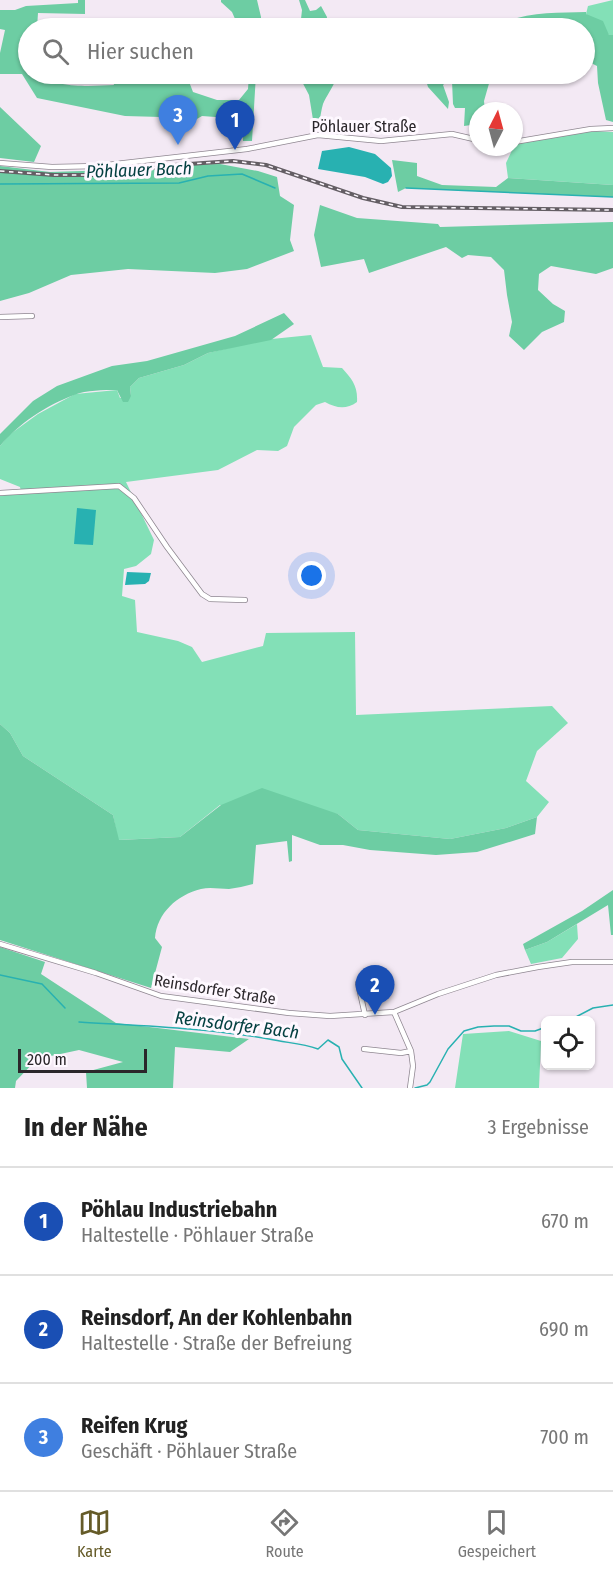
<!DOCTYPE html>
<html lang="de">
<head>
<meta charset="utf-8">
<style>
  body { margin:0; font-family:"Fira Sans Condensed",sans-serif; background:#f2f2f2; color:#222 }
  .controls { position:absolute; right:18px; bottom:18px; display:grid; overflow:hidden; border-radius:9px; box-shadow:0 2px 4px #0004 }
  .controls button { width:54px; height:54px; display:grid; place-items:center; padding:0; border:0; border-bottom:2px solid #e0e0e0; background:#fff; color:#222; font:30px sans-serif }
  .compass { position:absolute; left:469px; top:102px; width:54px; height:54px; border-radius:50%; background:#fff; box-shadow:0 2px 4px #0004; rotate:6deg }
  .scale { position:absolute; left:18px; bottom:15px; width:129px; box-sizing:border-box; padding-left:6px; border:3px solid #2b272b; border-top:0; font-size:16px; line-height:21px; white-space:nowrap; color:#2b272b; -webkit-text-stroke:4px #fef8ff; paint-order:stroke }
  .you { position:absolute; left:312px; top:576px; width:21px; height:21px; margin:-15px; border:4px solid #fff; border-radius:50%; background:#1a73e8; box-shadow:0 0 0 9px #1a73e833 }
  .badge { display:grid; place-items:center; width:39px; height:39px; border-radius:50%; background:#655b28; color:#fff; font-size:20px; font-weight:700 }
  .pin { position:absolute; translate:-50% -50px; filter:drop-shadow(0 2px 3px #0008) }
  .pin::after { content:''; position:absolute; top:32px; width:21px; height:18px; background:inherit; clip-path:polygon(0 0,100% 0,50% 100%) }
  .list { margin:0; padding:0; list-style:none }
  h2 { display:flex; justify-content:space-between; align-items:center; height:78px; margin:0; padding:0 24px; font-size:26px }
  h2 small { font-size:20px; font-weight:400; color:#767676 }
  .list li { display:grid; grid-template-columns:39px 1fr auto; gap:18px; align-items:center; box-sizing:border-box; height:108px; padding:0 24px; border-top:2px solid #e0e0e0 }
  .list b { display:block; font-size:22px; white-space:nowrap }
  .list p { margin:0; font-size:20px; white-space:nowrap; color:#767676 }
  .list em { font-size:20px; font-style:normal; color:#767676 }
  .icon { flex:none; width:33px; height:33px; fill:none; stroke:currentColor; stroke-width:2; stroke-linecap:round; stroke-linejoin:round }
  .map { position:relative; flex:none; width:613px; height:1088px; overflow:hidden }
  .search { position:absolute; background:#fff; box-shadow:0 2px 4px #0004; left:18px; right:18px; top:18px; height:66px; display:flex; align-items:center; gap:15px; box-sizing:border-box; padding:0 21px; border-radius:33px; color:#767676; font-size:22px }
  .sheet { height:402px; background:#fff }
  nav { display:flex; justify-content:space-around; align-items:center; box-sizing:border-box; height:84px; border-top:2px solid #e0e0e0; background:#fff; font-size:16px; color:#767676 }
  nav a { display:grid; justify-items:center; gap:3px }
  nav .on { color:#655b28 }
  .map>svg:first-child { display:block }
  .green { fill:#83e0b7 }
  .forest { fill:#6dcda3 }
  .water { fill:#28b1b1 }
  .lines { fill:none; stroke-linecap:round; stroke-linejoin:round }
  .stream { stroke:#28b1b1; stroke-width:1.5 }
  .minor-casing { stroke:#8f8791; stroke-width:6 }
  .minor { stroke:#fff; stroke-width:4.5 }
  .rail-casing { stroke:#645e64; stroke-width:4 }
  .rail { stroke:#fef8ff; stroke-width:1.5; stroke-dasharray:4.5; stroke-linecap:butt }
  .labels { text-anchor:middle; stroke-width:6; stroke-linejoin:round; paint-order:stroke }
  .street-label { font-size:16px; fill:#2b272b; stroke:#fef8ff }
  .water-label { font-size:18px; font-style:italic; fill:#044041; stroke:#fef8ff }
</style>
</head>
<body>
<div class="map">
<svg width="613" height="1088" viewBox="0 0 613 1088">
  <rect width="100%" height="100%" fill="#f3e9f4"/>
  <path class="green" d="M613 0V35H609L586 14 588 6Z
    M592 131 613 132V185L508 178 506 163 515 144Z
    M311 335 323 367 342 368C352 379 358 386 357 402 346 410 336 408 325 402L316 405 294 427 287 446 278 451 257 450 218 470 126 482 154 540 151 554 136 566 124 569 122 596 135 600 137 632 178 641 192 647 202 662 263 646 266 633 355 632 356 715 552 706 568 723 537 751 526 781 549 802 537 817 506 828 450 839 358 830 338 814 220 805 180 837 118 840 113 815 23 756 10 733 0 724V496L21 492 20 487 0 479V446L9 435 38 414 75 394 117 390 120 398 131 396 130 387 139 378 184 365 208 353 262 340Z
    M577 924 578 939 562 958 531 964 525 950 547 942Z
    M509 1031 541 1041 539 1088H455L463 1034Z"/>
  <path class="forest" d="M78 0H85V14L38 13 37 28H28V74H41C55 89 94 86 114 85L111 74H202L203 76 188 79 193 92 217 100H239L248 89 249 74H256L252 141H243L242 119 202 116 190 123 161 117 125 116 37 98 22 74H0V53L5 30 0 29V10H15L26 6 78 3Z
    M221 0H257L261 17V28H239L232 12 221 2Z
    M299 0H305L310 11 316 10 321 6 327 17 326 28H300L302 10Z
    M586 12V14L603 21 609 35H613V122L606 120 598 83 597 66 585 60 584 28H495C521 11 556 13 586 12Z
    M298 74H334L336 78C333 88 326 96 323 104 320 114 321 122 315 132L309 95Z
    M424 74H521L516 80 498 78 490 80 484 101 485 111H478V124L464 126 465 108H455L453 104 452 81 449 79 443 85 449 102 448 109 428 87Z
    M0 107 41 146 34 162 0 158Z
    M392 160 417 163V176L442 185 496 187 508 178 613 185V197L406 188 398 192Z
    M220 164 258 171 277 177 280 196 294 205 290 240 294 251 247 269 215 273 128 269 71 275 29 293 0 301V166L50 172 114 170 144 166Z
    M320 205 357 218 438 224 440 227 613 222V268L596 274 551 266 539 274 538 290 553 304 565 311 564 322 542 332 524 350 509 336 512 322 507 295 504 270 491 257 468 255 462 258 446 247 369 273 364 259 321 267 314 235Z
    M284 313 294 324 271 340 208 353 184 365 139 378 130 387 131 396 128 402H123L117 390C103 390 87 390 74 395 47 405 18 424 0 446V434L33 401 57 386 112 366 147 361 235 336Z
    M0 724 10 733 23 756 113 815 119 840 180 837 221 805 262 788 338 814 358 830 450 839 506 828 537 817 535 834 477 852 436 855 370 850 343 845H320L292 835V861L289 862 287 841 256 845 253 884C245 886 237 888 229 889 220 889 210 887 201 889 177 895 157 913 155 938L162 947 151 988 0 940Z
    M613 890V935H611L608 905 547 942 525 950 523 944 582 911Z
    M0 947 45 962 41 974 116 1023 249 1039 230 1052 175 1047 173 1088H87L86 1072 123 1062 79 1050 37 1059 16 1081 15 1088H0Z"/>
  <path class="water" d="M349 147 375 154 391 168 392 176 388 182 383 184 365 177 318 169 322 151Z
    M77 508 96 510 93 545 74 544Z
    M127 572 151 573 149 581 145 584 125 585Z"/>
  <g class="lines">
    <path class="stream" d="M0 184 179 183 208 176 242 174 275 188
      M406 188 613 197
      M0 975 42 984 65 1008
      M570 1020 593 1008 613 1005
      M79 1022C142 1026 206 1028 269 1039 287 1043 301 1043 318 1049L328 1040 339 1047 342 1059 362 1088
      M415 1088 427 1085 430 1082 448 1049 464 1031 478 1027 494 1026H509L521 1031H535L546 1027"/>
    <g class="minor-casing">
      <path id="minor" d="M514 142 591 129 613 128
        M0 163 52 167 98 166 247 149 318 135 381 141 452 134 478 140
        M0 317 32 316
        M0 493 119 486 134 498 167 547 202 594 210 599 245 600
        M0 944 96 973 161 996 289 1013 330 1016 394 1012 438 994 496 975 538 967 572 962H613
        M394 1012 411 1051 413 1066 410 1088
        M365 1015 358 983 362 979 376 975
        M364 1049 401 1053 411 1051"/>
    </g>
    <use href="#minor" class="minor"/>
    <g class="rail-casing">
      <path id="rail" d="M0 171 54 175H99L174 165 233 161 266 165 363 198 402 207 613 210"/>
    </g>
    <use href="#rail" class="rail"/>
  </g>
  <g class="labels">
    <g class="street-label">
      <text x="364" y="132">Pöhlauer Straße</text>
      <text transform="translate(215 989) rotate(9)" y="6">Reinsdorfer Straße</text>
    </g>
    <g class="water-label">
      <text transform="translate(139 170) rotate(-2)" y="6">Pöhlauer Bach</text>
      <text transform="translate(237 1025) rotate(7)" y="6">Reinsdorfer Bach</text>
    </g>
  </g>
</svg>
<div class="controls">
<button><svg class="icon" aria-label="locate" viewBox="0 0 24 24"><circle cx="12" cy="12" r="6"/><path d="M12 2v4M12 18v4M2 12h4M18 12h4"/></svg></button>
</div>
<svg class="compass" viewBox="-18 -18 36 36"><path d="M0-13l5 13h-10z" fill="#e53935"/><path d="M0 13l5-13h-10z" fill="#767676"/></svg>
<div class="scale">200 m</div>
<div class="you"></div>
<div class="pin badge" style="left:235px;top:150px;background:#1a4fb4">1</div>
<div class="pin badge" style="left:375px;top:1015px;background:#1a4fb4">2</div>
<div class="pin badge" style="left:178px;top:145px;background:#3f7fe0">3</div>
<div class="search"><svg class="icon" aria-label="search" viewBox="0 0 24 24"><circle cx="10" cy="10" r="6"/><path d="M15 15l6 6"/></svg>Hier suchen</div>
</div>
<section class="sheet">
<h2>In der Nähe<small>3 Ergebnisse</small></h2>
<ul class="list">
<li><span class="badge" style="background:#1a4fb4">1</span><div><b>Pöhlau Industriebahn</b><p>Haltestelle · Pöhlauer Straße</p></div><em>670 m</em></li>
<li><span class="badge" style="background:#1a4fb4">2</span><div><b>Reinsdorf, An der Kohlenbahn</b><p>Haltestelle · Straße der Befreiung</p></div><em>690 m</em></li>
<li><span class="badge" style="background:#3f7fe0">3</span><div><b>Reifen Krug</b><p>Geschäft · Pöhlauer Straße</p></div><em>700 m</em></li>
</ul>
</section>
<nav>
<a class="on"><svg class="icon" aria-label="map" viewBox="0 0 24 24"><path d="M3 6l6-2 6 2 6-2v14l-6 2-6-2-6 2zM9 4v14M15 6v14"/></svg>Karte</a>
<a><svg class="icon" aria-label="directions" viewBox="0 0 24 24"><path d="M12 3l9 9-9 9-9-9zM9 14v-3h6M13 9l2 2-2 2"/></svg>Route</a>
<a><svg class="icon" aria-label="saved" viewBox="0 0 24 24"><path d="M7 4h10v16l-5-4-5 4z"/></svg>Gespeichert</a>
</nav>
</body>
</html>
